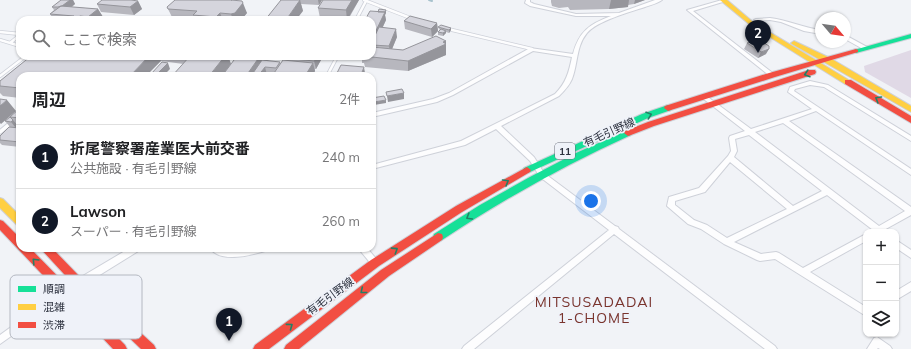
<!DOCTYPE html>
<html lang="ja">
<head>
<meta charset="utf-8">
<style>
  body { margin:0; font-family:Mulish,"Noto Sans JP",sans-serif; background:#f6f6f6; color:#202124 }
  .controls { position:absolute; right:12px; bottom:12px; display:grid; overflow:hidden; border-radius:8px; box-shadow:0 1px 3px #0004 }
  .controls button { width:36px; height:36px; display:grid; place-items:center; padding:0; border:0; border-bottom:1px solid #e0e0e0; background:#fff; color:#202124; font:20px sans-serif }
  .compass { position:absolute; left:815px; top:12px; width:36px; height:36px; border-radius:50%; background:#fff; box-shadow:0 1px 3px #0004; rotate:119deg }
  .you { position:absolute; left:591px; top:201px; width:14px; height:14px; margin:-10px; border:3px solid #fff; border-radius:50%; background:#1a73e8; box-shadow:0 0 0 6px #1a73e833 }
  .badge { display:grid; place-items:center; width:26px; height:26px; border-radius:50%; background:#111827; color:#fff; font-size:13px; font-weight:700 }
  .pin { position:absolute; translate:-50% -33px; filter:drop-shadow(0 1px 2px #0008) }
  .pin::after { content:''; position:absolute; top:21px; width:14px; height:12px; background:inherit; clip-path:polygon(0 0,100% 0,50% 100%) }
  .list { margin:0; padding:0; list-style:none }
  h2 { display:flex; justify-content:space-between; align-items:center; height:52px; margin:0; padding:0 16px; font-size:17px }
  h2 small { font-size:13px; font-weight:400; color:#757577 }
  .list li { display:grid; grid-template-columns:26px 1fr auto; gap:12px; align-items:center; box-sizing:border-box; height:64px; padding:0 16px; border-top:1px solid #e0e0e0 }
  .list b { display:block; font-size:15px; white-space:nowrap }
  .list p { margin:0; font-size:13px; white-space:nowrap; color:#757577 }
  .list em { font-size:13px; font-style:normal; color:#757577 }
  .icon { flex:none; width:22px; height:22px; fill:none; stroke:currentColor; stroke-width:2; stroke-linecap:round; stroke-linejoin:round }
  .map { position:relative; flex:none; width:911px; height:349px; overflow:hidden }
  .search { position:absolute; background:#fff; box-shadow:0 1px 3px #0004; left:16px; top:16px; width:360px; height:44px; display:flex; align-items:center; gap:10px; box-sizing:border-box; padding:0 14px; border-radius:12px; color:#757577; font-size:15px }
  .panel { position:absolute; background:#fff; box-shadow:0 1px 3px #0004; left:16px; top:72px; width:360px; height:180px; border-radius:12px }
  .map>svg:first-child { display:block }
  .green { fill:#e0d9e6 }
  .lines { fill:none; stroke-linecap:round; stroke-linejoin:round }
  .stream { stroke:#a7c2cd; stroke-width:2 }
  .lane-far1-casing { stroke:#ced1d9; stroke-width:4 }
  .lane-casing { stroke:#ced1d9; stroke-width:5.5 }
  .street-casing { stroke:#ced1d9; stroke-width:2 }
  .fast-casing { stroke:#ced1d9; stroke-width:2 }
  .slow-casing { stroke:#ced1d9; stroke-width:2 }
  .jam-casing { stroke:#ced1d9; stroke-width:2 }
  .lane-far1 { stroke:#fdfdfe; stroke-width:2.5 }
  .lane { stroke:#fdfdfe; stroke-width:3.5 }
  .street { fill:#fdfdfe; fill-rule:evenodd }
  .fast { fill:#16e098; fill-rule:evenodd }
  .slow { fill:#ffcf43; fill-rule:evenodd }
  .jam { fill:#f24e42; fill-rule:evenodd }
  .wall { fill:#b7b7be }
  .shaded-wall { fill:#95959b }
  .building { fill:#d5d5dd; stroke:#95959b }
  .oneway { stroke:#228066 }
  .labels { text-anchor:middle; stroke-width:3.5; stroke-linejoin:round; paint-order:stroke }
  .shield { fill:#eff2f9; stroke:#666b76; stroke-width:1 }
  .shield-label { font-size:10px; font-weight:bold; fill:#2c313e }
  .street-label { font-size:11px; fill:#2c313e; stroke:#eff2f9 }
  .near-neighbourhood-label { font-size:14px; letter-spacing:1px; fill:#7a342d; stroke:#eff2f9 }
  .key { fill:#eff2f9; stroke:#b4b8c1; stroke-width:1 }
  .key-label { font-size:11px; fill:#2c313e }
</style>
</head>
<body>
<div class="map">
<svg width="911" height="349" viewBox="0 0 911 349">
  <rect width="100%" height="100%" fill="#f1f3f7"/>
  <path class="green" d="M911 50V98L865 72 864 66Z"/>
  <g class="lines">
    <path class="stream" d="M429 0 432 1"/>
    <g class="lane-far1-casing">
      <path id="lane-far1" d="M364 0 413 19
        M356 20 366 1
        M448 29 532 49
        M0 32 20 34
        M0 40 20 46
        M10 43 20 35
        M313 56 336 58
        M0 76 26 56
        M327 76 337 57"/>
    </g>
    <g class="lane-casing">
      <path id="lane" d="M0 132 12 122"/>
    </g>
    <g class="street-casing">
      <path id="street" d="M526 0H530V2L534 4 576 14 619 13 655 0H662C658 3 651 5 645 7 630 12 597 21 587 33 576 46 578 64 572 79 569 86 564 91 559 96L501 126 534 157 544 173 615 226 618 227 619 229 775 346 777 349H765L614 234 474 349H462L464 346 609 230 540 177 530 161 496 129 465 145 372 169V165L461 141 555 94C566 83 569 72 572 57L533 51 453 95 437 102 372 117V113L433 99 449 93 530 48 573 54C579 31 590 24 611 16H576L530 6 525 3Z
        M722 0 726 1 693 11 774 74V76H770L687 10Z
        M770 18C788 20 803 28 821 30V34L804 31 781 22 770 20 756 21 754 20 756 19Z
        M845 35 867 47 868 48 867 49H863L845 39Z
        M810 81 828 85 911 136V141L824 87 810 85 795 89 794 91 911 169V175L816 111 789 121 911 207V215L884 230 885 232H873V230L827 195 734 242 761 254 776 252 779 253 803 268 866 234V241L810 272 866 307V316L775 259 760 261 757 260 724 244 701 229 688 224 667 206 669 197 699 188 728 156 731 151 729 138 730 136 745 131 701 97 700 96 701 95H705L751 129 812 109 788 92 790 87ZM783 123 905 211 879 226 755 132ZM749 135 822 191 793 206 734 157 737 151 735 139ZM730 162 787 209 727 238 707 225 694 220 675 205V201L705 192Z
        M896 240 911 250V258L896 248Z
        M130 248H141L140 250 82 286 0 344V335L76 280Z
        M210 248H221L232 250 253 248H269L268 250C253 255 220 264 210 248Z
        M358 248H367L378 261 379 263 378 265 375 266 372 265Z
        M911 282V291L896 300V291Z
        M877 337 890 346 892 349H880L878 348 877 349H867L874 338Z"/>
    </g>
    <g class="fast-casing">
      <path id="fast" d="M911 34V38L856 53 853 51 854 50Z
        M668 105 672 108 671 110 648 118 530 172 527 173 523 170 524 168 642 114Z
        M628 130 631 131 632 133 631 135C565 165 502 200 442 240L438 241 434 240 433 237 434 234 480 205 528 178 576 153Z"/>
    </g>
    <g class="slow-casing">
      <path id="slow" d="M720 0H727L753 22 852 82 851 84H845L749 24Z
        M794 41 830 58 911 106V112L824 62 792 44 791 43Z
        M0 198 3 199 20 216V226L17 225 0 208Z"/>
    </g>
    <g class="jam-casing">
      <path id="jam" d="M856 49 858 50V52L775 77 671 110 668 111 664 108 665 106 769 73Z
        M809 70H815L816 72 815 74 654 126 631 135 628 136 624 133 625 131 648 122Z
        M845 80H851L911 116V123L845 84Z
        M527 167 531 170 530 172 462 212 379 266 269 349H253L255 345 371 260 456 206Z
        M0 220 3 221 20 238V248H30L125 345 127 349H113L0 230Z
        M438 233 442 234 443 237 442 240 389 276 299 349H284L286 345 381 270Z
        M40 248H52L83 280 154 345 156 349H141L75 286Z"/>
    </g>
    <use href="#lane-far1" class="lane-far1"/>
    <use href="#lane" class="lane"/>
    <use href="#street" class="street"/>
    <use href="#fast" class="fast"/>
    <use href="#slow" class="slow"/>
    <use href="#jam" class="jam"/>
  </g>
  <path class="wall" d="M61 0H73L75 4 72 7 98 9 103 17 98 20H54L50 14 54 10 52 7Z
    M281 0H322L319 5 301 4 303 11Z
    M323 0H359L348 20 320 18 318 8Z
    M551 0H645L634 4V3V4L628 5V7L609 9 570 10 568 7 559 8 552 6 551 2Z
    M138 1 142 9 134 15 101 12 97 4Z
    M237 1 247 13 241 20H183L173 19 167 7Z
    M386 10V13L385 15 386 20 383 27 397 37 392 49 403 50 446 41V55L408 71 365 67 364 63H362V60L363 57V56H372V20Z
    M404 21 437 23 438 31 432 37 405 29Z
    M438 27 451 30 449 33 446 32V33L443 36 438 35V32L440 30 439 29Z
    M747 43 766 54 758 58 744 49Z
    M31 56H228L231 64 237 56H271L268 61 281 63 284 61V58L285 56H320L321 60 316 69H315V71L312 76H272L161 61 20 76V98L3 96 0 93V81Z
    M337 73H365L364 76H337Z
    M20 108V128L18 126 16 128 10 127 5 121Z
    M20 128V147L2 145 0 143V136Z"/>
  <path class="shaded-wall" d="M70 0H73L75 4 63 13 60 7Z
    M300 0 303 11 296 20H286Z
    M318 0H322L319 5Z
    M352 0H359L347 20 346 10Z
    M611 0H629L628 7 609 9Z
    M635 0H645L634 4Z
    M138 1 142 9 134 15 130 7Z
    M243 3 247 13 241 20H233L231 14Z
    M98 9 103 17 98 20H90L88 17Z
    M386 10V13L385 15 386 20 374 45H372V39Z
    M220 13 223 20H218L216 17Z
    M80 16 82 20H75Z
    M437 23 438 31 432 37 431 29Z
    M451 28V30L449 33V30Z
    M396 29 397 37 390 54 389 46Z
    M446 31V33L443 36V33Z
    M446 41V55L408 71V61Z
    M769 49 766 54 758 58 761 52Z
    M149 56H158L161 61 146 76H130Z
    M225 56H228L231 64 222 76H209Z
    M260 56H271L257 76H246Z
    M317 56H320L321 60 316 69 314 61Z
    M168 63 170 69 163 76H157L156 75Z
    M313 63 315 71 312 76H305Z
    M265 67 267 75V76H258Z
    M364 67 365 73 364 76H361V75Z
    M404 93V99L388 102 387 96Z
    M7 100 16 111 1 124 0 123V106Z
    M386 100V103L374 105V102Z
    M13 120 18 126 16 128 11 122Z"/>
  <path class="building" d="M61 0H70L62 6H61L58 7H52Z
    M102 0H131L138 1 130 7 97 4Z
    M175 0H232H231L242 1 243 3 235 13 231 14 220 13 216 17 193 15 197 11 168 9 167 7Z
    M281 0H300L286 20H265Z
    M323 0H352L346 10 318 8Z
    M61 6 98 9 88 17 80 16 75 20 70 19 74 16 50 14Z
    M379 9 386 10 385 12H378Z
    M370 11 385 12 372 39V20H365Z
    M410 16 437 23 431 29 404 21Z
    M188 18 193 19 191 20H186Z
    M441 25 451 28 449 30 438 27Z
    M379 27 396 29 389 46 372 45V42Z
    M441 29 446 31 443 33 438 32Z
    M436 36 446 41 443 42 446 44 408 61 363 56H372V47L403 50Z
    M759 40 769 46V49L761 52 747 43Z
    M31 56H149L130 76H20V88L0 86V81Z
    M160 56H190L188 59Z
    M190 56H225L209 76H172Z
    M237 56H260L246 76H222Z
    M285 56H317L314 61 284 58Z
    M262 60 280 62 276 68 265 67 258 76H251Z
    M283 60 313 63 305 76H272Z
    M162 62 168 63 156 75 151 74Z
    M341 65 364 67 361 75 337 73Z
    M402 89 404 93 387 96 386 92Z
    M384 96 386 100 374 102 372 98Z
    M0 99 7 100 0 106Z
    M20 108V118L10 117Z
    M10 117 13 120 11 122 5 121Z
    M9 127 20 128V142L0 140V136Z"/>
  <defs><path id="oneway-chevron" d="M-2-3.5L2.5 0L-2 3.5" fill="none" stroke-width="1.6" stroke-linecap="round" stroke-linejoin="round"/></defs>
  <g class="oneway">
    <use href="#oneway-chevron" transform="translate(807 74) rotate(163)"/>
    <use href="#oneway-chevron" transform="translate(878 99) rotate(-149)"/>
    <use href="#oneway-chevron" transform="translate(649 115) rotate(-19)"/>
    <use href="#oneway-chevron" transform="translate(506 182) rotate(-30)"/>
    <use href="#oneway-chevron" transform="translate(469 217) rotate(149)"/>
    <use href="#oneway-chevron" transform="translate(395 250) rotate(-33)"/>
    <use href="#oneway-chevron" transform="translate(35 261) rotate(-134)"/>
    <use href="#oneway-chevron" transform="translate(363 291) rotate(141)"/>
    <use href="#oneway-chevron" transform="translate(290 326) rotate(-36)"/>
  </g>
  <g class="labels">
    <rect class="shield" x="555" y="143" width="20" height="16" rx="3"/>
    <g class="shield-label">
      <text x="565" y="155">11</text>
    </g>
    <g class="street-label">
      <text transform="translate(609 132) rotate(-24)" y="4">有毛引野線</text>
      <text transform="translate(330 296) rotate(-36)" y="4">有毛引野線</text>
    </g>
    <g class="near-neighbourhood-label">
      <text x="594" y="307">MITSUSADADAI<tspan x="594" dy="16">1-CHOME</tspan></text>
    </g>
  </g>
  <rect x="10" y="275" width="132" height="64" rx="6" class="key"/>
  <rect x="18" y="286" width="18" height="6" fill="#16e098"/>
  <rect x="18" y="304" width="18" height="6" fill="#ffcf43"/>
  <rect x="18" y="322" width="18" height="6" fill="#f24e42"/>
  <g class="key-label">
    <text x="43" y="293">順調</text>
    <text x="43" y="311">混雑</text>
    <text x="43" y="329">渋滞</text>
  </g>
</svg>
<div class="controls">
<button>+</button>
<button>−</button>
<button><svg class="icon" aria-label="layers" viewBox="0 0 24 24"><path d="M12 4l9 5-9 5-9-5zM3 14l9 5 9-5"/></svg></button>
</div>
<svg class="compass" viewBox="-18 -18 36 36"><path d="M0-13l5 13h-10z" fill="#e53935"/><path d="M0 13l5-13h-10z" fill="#757577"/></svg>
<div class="you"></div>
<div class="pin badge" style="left:229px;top:341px">1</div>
<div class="pin badge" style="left:758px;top:53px">2</div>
<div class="search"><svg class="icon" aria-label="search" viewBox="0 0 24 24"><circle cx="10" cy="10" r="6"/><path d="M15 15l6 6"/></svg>ここで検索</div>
<section class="panel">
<h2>周辺<small>2件</small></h2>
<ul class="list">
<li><span class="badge">1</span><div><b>折尾警察署産業医大前交番</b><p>公共施設 · 有毛引野線</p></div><em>240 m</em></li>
<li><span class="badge">2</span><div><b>Lawson</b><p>スーパー · 有毛引野線</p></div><em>260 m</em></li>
</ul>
</section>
</div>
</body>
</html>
